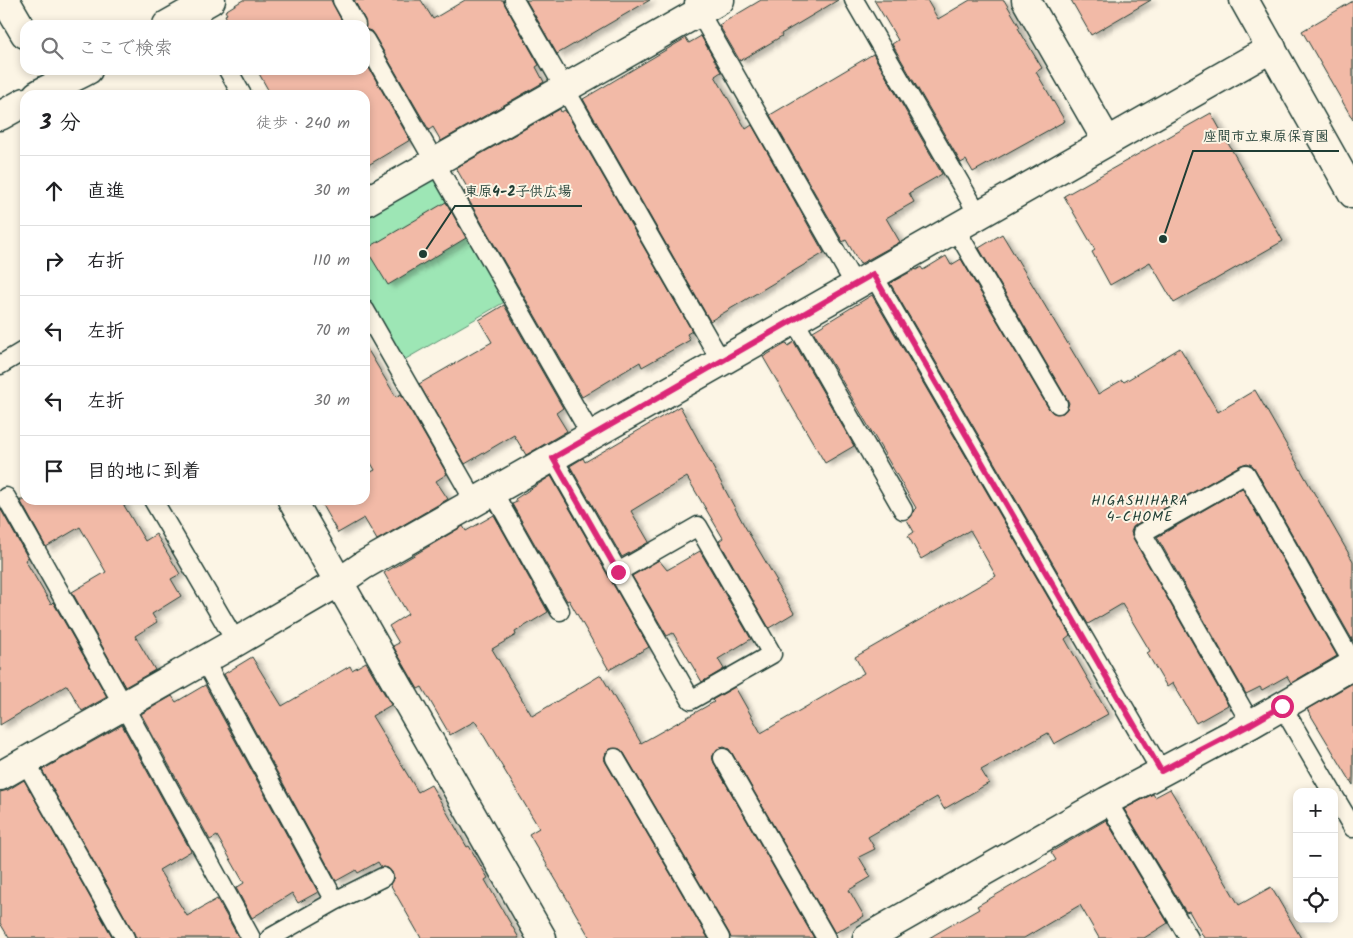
<!DOCTYPE html>
<html lang="ja">
<head>
<meta charset="utf-8">
<style>
  body { margin:0; font-family:Kalam,"Klee One",sans-serif; background:#f2f2f2; color:#202124 }
  .controls { position:absolute; right:15px; bottom:15px; display:grid; overflow:hidden; border-radius:10px; box-shadow:0 2px 8px #0003 }
  .controls button { width:45px; height:45px; display:grid; place-items:center; padding:0; border:0; border-bottom:1px solid #e0e0e0; background:#fff; color:#202124; font:25px sans-serif }
  .stop { position:absolute; width:15px; height:15px; margin:-11px; border:4px solid #db2777; border-radius:50%; background:#fff }
  .stop.end { background:#db2777; border-color:#fff; box-shadow:0 1px 5px #0008 }
  .list { margin:0; padding:0; list-style:none }
  h2 { display:flex; justify-content:space-between; align-items:center; height:65px; margin:0; padding:0 20px; font-size:21px }
  h2 small { font-size:16px; font-weight:400; color:#757577 }
  .list li { display:grid; grid-template-columns:32px 1fr auto; gap:15px; align-items:center; box-sizing:border-box; height:70px; padding:0 20px; border-top:1px solid #e0e0e0 }
  .list b { display:block; font-size:19px; white-space:nowrap }
  .list em { font-size:16px; font-style:normal; color:#757577 }
  .icon { flex:none; width:28px; height:28px; fill:none; stroke:currentColor; stroke-width:2; stroke-linecap:round; stroke-linejoin:round }
  .map { position:relative; flex:none; width:1353px; height:938px; overflow:hidden }
  .search { position:absolute; background:#fff; box-shadow:0 2px 8px #0003; left:20px; top:20px; width:350px; height:55px; display:flex; align-items:center; gap:12px; box-sizing:border-box; padding:0 18px; border-radius:15px; color:#757577; font-size:19px }
  .panel { position:absolute; background:#fff; box-shadow:0 2px 8px #0003; left:20px; top:90px; width:350px; height:415px; border-radius:15px }
  .map>svg:first-child { display:block }
  .green { fill:#9de6b5; stroke:#5e9274 }
  .building { fill:#f2baa7; stroke:#1f3d34; filter:url(#shadow) }
  .lines { fill:none; stroke-linecap:round; stroke-linejoin:round }
  .lane-casing { stroke:#1f3d34; stroke-width:21 }
  .street-casing { stroke:#1f3d34; stroke-width:31 }
  .secondary-casing { stroke:#1f3d34; stroke-width:31 }
  .lane { stroke:#fcf5e5; stroke-width:18 }
  .street { stroke:#fcf5e5; stroke-width:28 }
  .secondary { stroke:#fcf5e5; stroke-width:28 }
  .route { stroke:#db2777; stroke-width:6 }
  .labels { text-anchor:middle; stroke-width:4; stroke-linejoin:round; paint-order:stroke }
  .neighbourhood-label { font-size:14px; letter-spacing:1px; fill:#1f3d34; stroke:#fcf5e5 }
  .leader { fill:none; stroke:#1f3d34; stroke-width:2 }
  .callout-dot { fill:#1f3d34; stroke:#fcf5e5; stroke-width:2 }
  .callout-label { font-size:14px; text-anchor:middle; font-weight:bold; fill:#1f3d34; stroke:#fcf5e5; stroke-width:4; stroke-linejoin:round; paint-order:stroke }
</style>
</head>
<body>
<div class="map">
<svg width="1353" height="938" viewBox="0 0 1353 938">
  <defs>
    <filter id="shadow"><feDropShadow dx="5.5" dy="3" stdDeviation="2.5" flood-color="#0004"/></filter>
  </defs>
  <rect width="100%" height="100%" fill="#fcf5e5"/>
  <filter id="ink" filterUnits="userSpaceOnUse"><feTurbulence type="fractalNoise" baseFrequency=".02" numOctaves="2"/><feDisplacementMap in="SourceGraphic" scale="10" xChannelSelector="R" yChannelSelector="G"/><feConvolveMatrix kernelMatrix="1 2 1 2 8 2 1 2 1" color-interpolation-filters="sRGB"/></filter>
  <g filter="url(#ink)">
    <path class="green" d="M431 177 439 180 508 300 404 360 365 292V216Z"/>
    <path class="building" d="M243 0H331L344 25H230L225 15 227 14 225 11Z
      M354 0H421L433 19 465 0H503L505 5 539 65 536 67 544 82 441 141 433 127 429 130 374 35 371 31 365 29V20Z
      M526 0H650L557 54Z
      M761 0H838L781 34 782 36 740 61 719 25Z
      M874 0H927L938 19 970 0H1004L1020 27 1018 28 1042 68 1036 72 1065 121 973 172 966 160 961 163 892 44 898 40Z
      M1071 0H1151L1091 35Z
      M1353 1V120L1302 31Z
      M701 36 721 72 715 76 746 129 752 125 824 253 710 321 583 99 686 38 689 43Z
      M873 54 942 174 909 193 914 202 886 218 900 242 860 264 846 240 843 242 770 115Z
      M365 61 410 140 365 167V95H271L257 70H365Z
      M560 109 561 112 565 110 692 331 687 334 690 340 642 367 640 362 582 397 464 192 468 189 456 168Z
      M1211 113 1283 241 1174 303 1150 262 1110 285 1092 252 1095 250 1064 196Z
      M446 202 466 238 388 285 366 249Z
      M1002 234 1098 394 1122 380 1124 382 1180 348 1218 412 1255 390 1353 561V641L1255 469 1252 465 1247 463 1241 465 1137 524 1133 527 1131 532 1133 538 1228 705 1196 723 1173 683 1167 687 1147 653 1150 651 1122 604 1088 624 890 283 916 269V270L921 267 923 270 946 256 951 265 961 259 1049 409 1053 413H1063L1067 409 1069 403 1067 399 979 248Z
      M872 295 1070 635 1065 639 1108 714 1054 744 1048 733 981 770 989 783 944 809 937 797 868 837 875 849 859 857 871 877 849 890 864 916 835 933 732 753 729 749 724 747 717 749 712 757 714 763 814 938H731L729 933 624 753 620 749H610L606 753 604 759 606 763 708 938H590L529 834 539 828 475 721 450 735 422 687 418 689 393 646 399 643 389 626 408 614 384 573 463 526 466 531 494 515 548 612 515 632 516 635 492 649 532 716 601 675 641 743 714 702 712 700 735 687 761 733 864 673 855 657 996 576 970 530 921 559 908 536 914 532 907 520 912 516 914 510 916 508 813 331Z
      M504 305 563 408 556 413 567 431 526 455 514 435 465 464 419 384 492 342 479 320Z
      M794 342 854 446 825 463 763 357 787 343 788 346Z
      M365 345 396 397 401 394 447 474 436 481 448 499 377 540 364 518 338 533 319 500H365V475L375 470 365 453Z
      M680 406 744 525 777 581 775 582 794 613 769 628 719 541 723 538 687 477 631 511 649 542 622 557 570 466 583 458 585 462Z
      M551 476 649 647 609 670 569 600 567 601 512 504 517 502 515 499Z
      M1242 488 1337 656 1291 683 1287 676 1262 690 1260 687 1246 694 1157 537Z
      M20 500H125L122 502 145 541 156 534 180 574 171 579 181 596 152 614 157 622 135 636 155 670 125 687 72 592 106 572 80 527 46 547Z
      M0 508 28 558 25 560 51 604 53 602 107 697 82 711 67 685 0 725Z
      M700 551 751 639 718 659 724 669 702 682 673 633 667 636 632 576 659 560 667 570Z
      M252 657 282 706 350 666 352 670 366 662 391 705 372 716 418 792 431 785 467 847 469 846 488 878 485 880 519 938H421L390 884 394 878 392 872 388 868 381 867 378 862 358 873 356 870 336 881 224 674Z
      M1353 683V785L1307 709Z
      M205 685 318 892 298 903 292 893 252 918 236 888 244 883 217 836 210 840 141 714 172 696 176 702Z
      M122 725 191 851 159 870 187 916 217 899 239 938H136L134 933 42 770Z
      M24 780 113 938H9L0 923V792L8 790Z
      M1170 789 1239 905 1271 887 1301 938H1204L1189 911 1186 912 1124 809 1153 794 1155 797Z
      M1106 820 1168 923 1144 938H1099L1080 905 1024 938H929L979 909 977 906 1056 860 1051 852Z"/>
    <g class="lines">
      <g class="lane-casing">
        <path id="lane" d="M342 0 356 25
          M514 0 721 361
          M854 0 978 214
          M694 3 855 285
          M194 9 203 25
          M365 40 591 435
          M228 70 242 95
          M955 228 1058 404
          M873 275 1161 771
          M365 310 475 502
          M794 320 903 510
          M0 365 25 350
          M553 458 691 700 772 654 698 526 618 572
          M493 492 560 611
          M6 497 124 706 251 938
          M153 500 236 642
          M204 660 335 901
          M1282 706 1332 792
          M1251 724 1142 533 1246 474 1353 663
          M615 758 720 938
          M723 758 826 938
          M25 761 125 938
          M1334 796 1353 828
          M1107 801 1189 938
          M270 938 335 901 383 877"/>
      </g>
      <g class="street-casing">
        <path id="street" d="M5 0 25 34
          M1026 0 1107 141
          M167 25 211 0
          M37 95C53 85 71 80 88 70
          M0 116 25 102
          M365 202 720 0
          M292 500 542 938
          M0 776 236 642 339 582 364 565 1272 48
          M867 938 1107 801 1251 724 1353 665"/>
      </g>
      <g class="secondary-casing">
        <path id="secondary" d="M1244 0 1353 194"/>
      </g>
      <use href="#lane" class="lane"/>
      <use href="#street" class="street"/>
      <use href="#secondary" class="secondary"/>
    </g>
  </g>
  <g class="lines" filter="url(#ink)">
    <path class="route" d="M618 572 553 458 873 274 1161 771 1251 724 1282 706"/>
  </g>
  <g class="labels">
    <g class="neighbourhood-label">
      <text x="1140" y="505">HIGASHIHARA<tspan x="1140" dy="16">4-CHOME</tspan></text>
    </g>
  </g>
  <path class="leader" d="M1163 239L1193 151H1339M423 254L455 206H582"/>
  <g class="callout-dot">
    <circle cx="1163" cy="239" r="5"/>
    <circle cx="423" cy="254" r="5"/>
  </g>
  <g class="callout-label">
    <text x="1266" y="141">座間市立東原保育園</text>
    <text x="518" y="196">東原4-2子供広場</text>
  </g>
</svg>
<div class="controls">
<button>+</button>
<button>−</button>
<button><svg class="icon" aria-label="locate" viewBox="0 0 24 24"><circle cx="12" cy="12" r="6"/><path d="M12 2v4M12 18v4M2 12h4M18 12h4"/></svg></button>
</div>
<div class="stop" style="left:1282px;top:706px"></div>
<div class="stop end" style="left:618px;top:572px"></div>
<div class="search"><svg class="icon" aria-label="search" viewBox="0 0 24 24"><circle cx="10" cy="10" r="6"/><path d="M15 15l6 6"/></svg>ここで検索</div>
<section class="panel">
<h2>3 分<small>徒歩 · 240 m</small></h2>
<ul class="list">
<li><svg class="icon" aria-label="ahead" viewBox="0 0 24 24"><path d="M12 20V5M6 11l6-6 6 6"/></svg><div><b>直進</b></div><em>30 m</em></li>
<li><svg class="icon" aria-label="right" viewBox="0 0 24 24"><path d="M7 20v-9h11M14 6l5 5-5 5"/></svg><div><b>右折</b></div><em>110 m</em></li>
<li><svg class="icon" aria-label="left" viewBox="0 0 24 24"><path d="M17 20v-9H6M10 6l-5 5 5 5"/></svg><div><b>左折</b></div><em>70 m</em></li>
<li><svg class="icon" aria-label="left" viewBox="0 0 24 24"><path d="M17 20v-9H6M10 6l-5 5 5 5"/></svg><div><b>左折</b></div><em>30 m</em></li>
<li><svg class="icon" aria-label="arrive" viewBox="0 0 24 24"><path d="M6 21V4h12l-3 4 3 4H6"/></svg><div><b>目的地に到着</b></div></li>
</ul>
</section>
</div>
</body>
</html>
